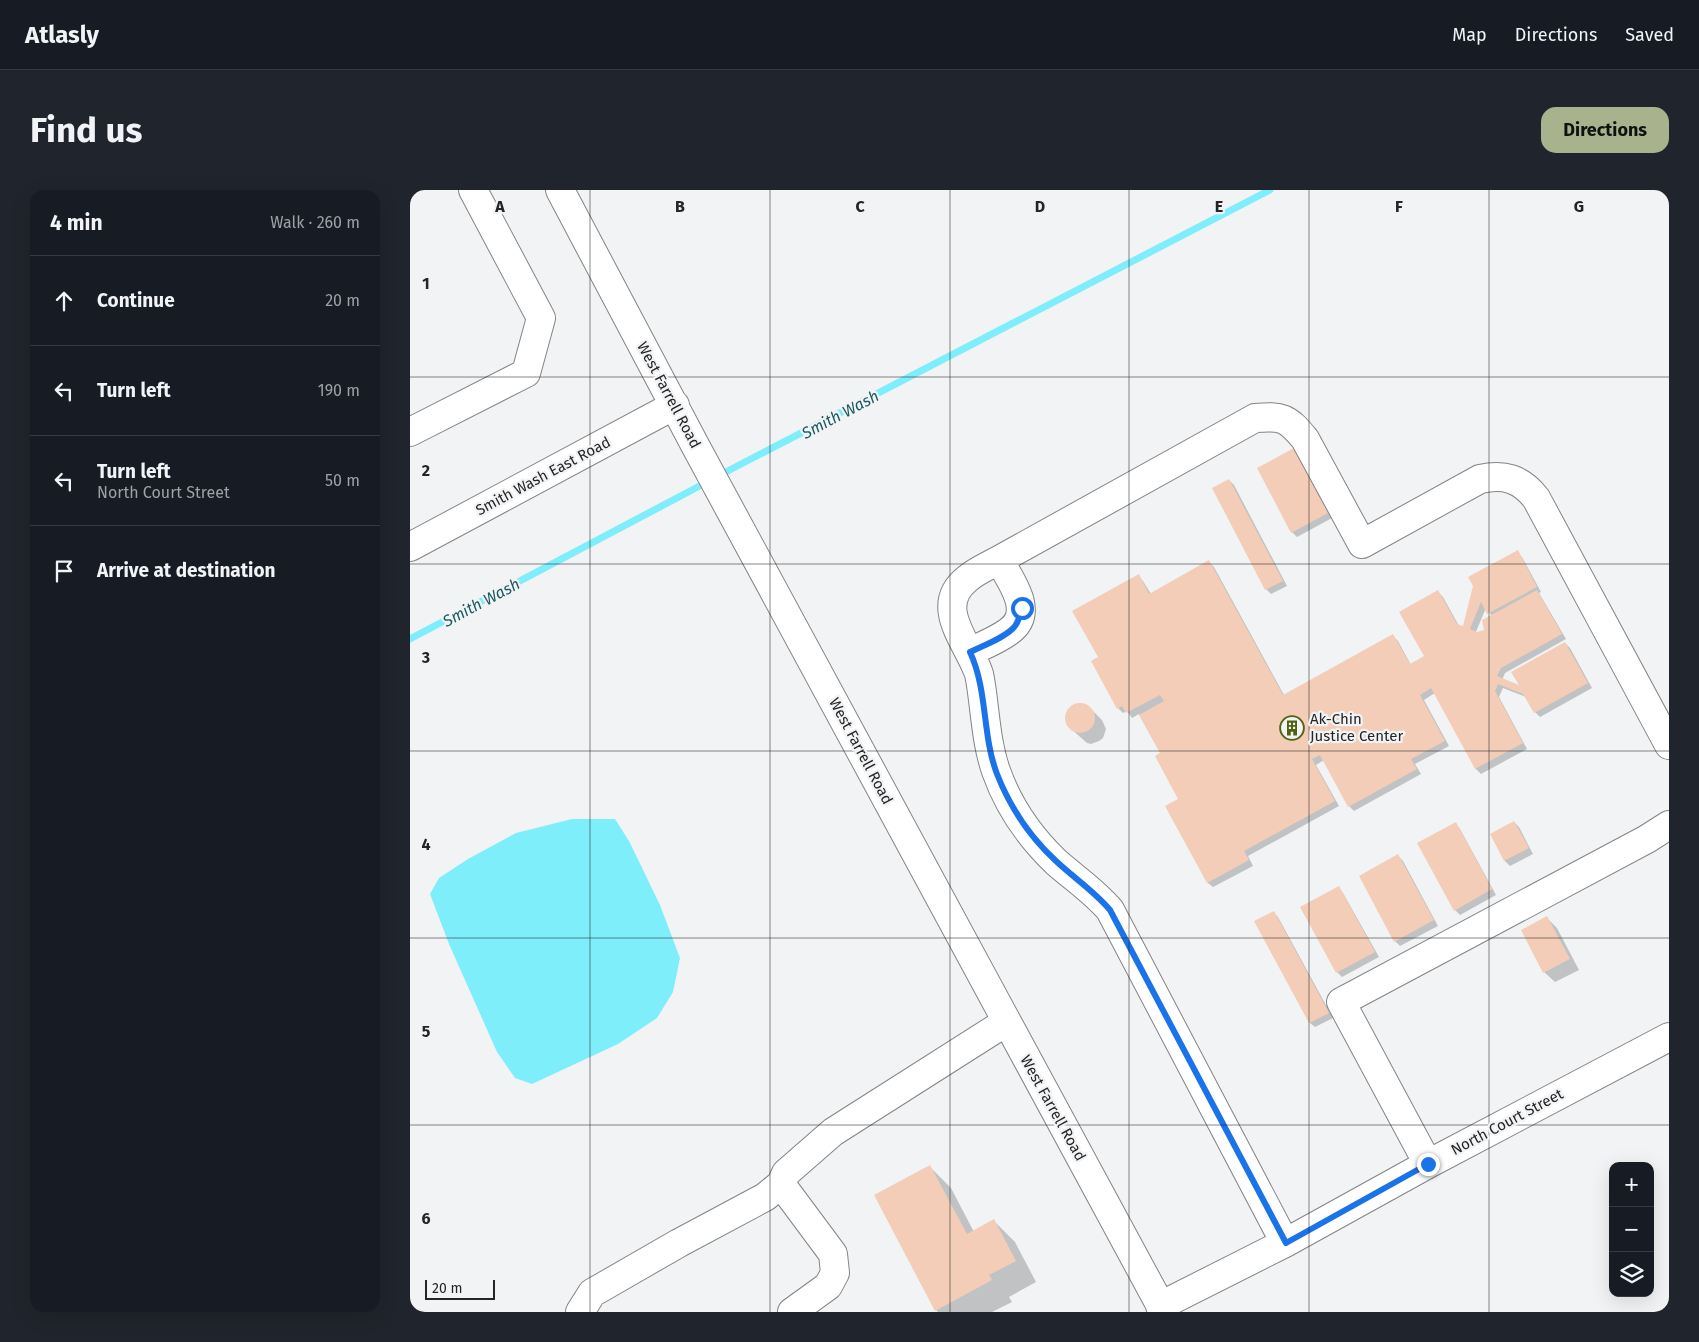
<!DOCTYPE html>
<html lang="en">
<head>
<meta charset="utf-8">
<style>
  body { margin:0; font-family:"Fira Sans",sans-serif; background:#20242c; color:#f1f3f6 }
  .controls { position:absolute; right:15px; bottom:15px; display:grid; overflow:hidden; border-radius:10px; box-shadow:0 5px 20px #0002 }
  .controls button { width:45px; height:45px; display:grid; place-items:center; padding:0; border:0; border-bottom:1px solid #363941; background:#171b24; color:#f1f3f6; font:25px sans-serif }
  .scale { position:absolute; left:15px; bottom:12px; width:70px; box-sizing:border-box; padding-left:5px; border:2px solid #252526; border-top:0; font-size:14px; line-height:18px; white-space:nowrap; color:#252526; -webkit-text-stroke:4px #f2f3f5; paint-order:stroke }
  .stop { position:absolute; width:15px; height:15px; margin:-11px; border:4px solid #1a73e8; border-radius:50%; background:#fff }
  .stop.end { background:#1a73e8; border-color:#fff; box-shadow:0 1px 5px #0008 }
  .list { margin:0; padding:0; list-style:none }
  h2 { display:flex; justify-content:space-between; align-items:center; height:65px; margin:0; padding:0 20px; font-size:21px }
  h2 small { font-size:16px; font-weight:400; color:#9ea1a6 }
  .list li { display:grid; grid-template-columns:32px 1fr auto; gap:15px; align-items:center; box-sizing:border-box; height:90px; padding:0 20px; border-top:1px solid #363941 }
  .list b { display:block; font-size:19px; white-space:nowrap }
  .list p { margin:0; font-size:16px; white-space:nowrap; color:#9ea1a6 }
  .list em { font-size:16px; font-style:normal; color:#9ea1a6 }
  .icon { flex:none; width:28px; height:28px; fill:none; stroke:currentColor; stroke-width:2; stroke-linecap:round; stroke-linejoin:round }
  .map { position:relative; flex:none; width:1259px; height:1122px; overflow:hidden; border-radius:15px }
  header { display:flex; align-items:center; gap:30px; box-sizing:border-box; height:70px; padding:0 25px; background:#171b24; border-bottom:1px solid #363941 }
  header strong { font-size:24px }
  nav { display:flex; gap:28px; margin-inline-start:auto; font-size:18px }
  .intro { display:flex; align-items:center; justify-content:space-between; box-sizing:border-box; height:120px; padding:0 30px }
  h1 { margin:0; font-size:35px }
  .button { padding:12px 22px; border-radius:15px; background:#a8b38e; color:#111; font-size:18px; font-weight:700 }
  main { display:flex; gap:30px; padding:0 30px }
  aside { flex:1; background:#171b24; border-radius:15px; box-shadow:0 5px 20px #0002 }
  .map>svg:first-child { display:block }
  .water { fill:#7eeefb }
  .shadow { fill:#0003; fill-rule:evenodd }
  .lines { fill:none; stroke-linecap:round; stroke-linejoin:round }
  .stream { stroke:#7eeefb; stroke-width:7 }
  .building { fill:#f3cdb7 }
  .minor-casing { stroke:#838485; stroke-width:30 }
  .minor { stroke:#fff; stroke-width:28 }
  .route { stroke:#1a73e8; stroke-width:6 }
  .grid { fill:none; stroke:#252526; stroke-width:1; stroke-opacity:0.55 }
  .labels { text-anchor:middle; stroke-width:4.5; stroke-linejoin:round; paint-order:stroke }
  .street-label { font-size:15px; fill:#252526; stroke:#f2f3f5 }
  .poi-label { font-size:15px; fill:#252526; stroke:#f2f3f5; text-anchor:start }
  .water-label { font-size:16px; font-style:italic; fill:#195a60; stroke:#f2f3f5 }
  .grid-label { font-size:16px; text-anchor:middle; font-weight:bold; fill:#252526; stroke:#f2f3f5; stroke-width:4.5; stroke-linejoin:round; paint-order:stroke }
</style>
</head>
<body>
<header>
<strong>Atlasly</strong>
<nav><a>Map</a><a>Directions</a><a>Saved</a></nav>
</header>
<div class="intro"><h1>Find us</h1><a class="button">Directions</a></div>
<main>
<aside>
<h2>4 min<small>Walk · 260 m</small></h2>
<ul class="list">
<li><svg class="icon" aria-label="ahead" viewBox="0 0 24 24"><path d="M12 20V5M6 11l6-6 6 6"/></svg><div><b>Continue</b></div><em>20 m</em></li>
<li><svg class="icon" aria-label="left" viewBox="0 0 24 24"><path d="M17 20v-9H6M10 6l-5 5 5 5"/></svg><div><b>Turn left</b></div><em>190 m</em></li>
<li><svg class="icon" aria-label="left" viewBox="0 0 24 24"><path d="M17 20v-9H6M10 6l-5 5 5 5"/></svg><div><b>Turn left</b><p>North Court Street</p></div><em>50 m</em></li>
<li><svg class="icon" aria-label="arrive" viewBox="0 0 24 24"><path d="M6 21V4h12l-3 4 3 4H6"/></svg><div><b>Arrive at destination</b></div></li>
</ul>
</aside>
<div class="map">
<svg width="1259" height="1122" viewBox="0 0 1259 1122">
  <rect width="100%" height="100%" fill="#f2f3f5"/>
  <path class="water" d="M162 629H205L219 651 250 715 270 768 263 802 247 828 208 854 122 894 105 888 87 862 39 754 20 704 29 688 58 669 106 643Z"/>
  <path class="shadow" d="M884 260 889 265 922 328 887 347 882 342Z
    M819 290 824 295 877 396 861 404 856 399Z
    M1107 362 1112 367 1131 402 1129 403 1156 449 1095 483 1092 490 1112 498 1155 453 1160 458 1182 498 1130 527 1125 522 1116 507 1093 498 1089 507 1117 559 1071 584 1066 579 1025 503 1014 510 1039 556 1005 574 1011 584 944 621 939 616 914 570 906 575 929 616 838 666 843 676 803 697 798 693 756 617 770 609 751 564 729 524 722 528 717 521 713 523 708 518 689 467 728 386 733 391 741 404 799 372 804 377 874 505 983 446 988 451 1001 475 1016 467 1028 402 1033 407 1049 436 1054 438 1064 396ZM1076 418 1082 426 1076 441 1065 444Z
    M669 514H673L681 519 692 530 696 539 693 548 689 551 681 554 677 553 659 537 656 529 658 521Z
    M1104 632 1109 637 1123 664 1100 676 1095 671 1081 644Z
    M1045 634 1050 639 1086 705 1050 725 1045 720Z
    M988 666 993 671 1028 736 990 756 985 751Z
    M928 698 933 703 969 767 932 787 927 782 892 718Z
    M863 722 868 727 923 828 905 837 900 833 846 732Z
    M1137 728 1147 738 1169 780 1145 792 1134 782Z
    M520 977 541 998 564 1042 584 1031 605 1052 626 1092 599 1107 602 1112 582 1122H528L526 1120Z"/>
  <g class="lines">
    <path class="stream" d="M308 286 860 0
      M0 449 299 291"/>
  </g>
  <path class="building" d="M884 258 918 323 881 343 847 278Z
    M819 289 873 391 855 400 802 298Z
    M1108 360 1127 397 1077 424 1071 412 1060 439 1067 442 1074 440 1072 430 1127 400 1152 444 1091 478 1087 486 1109 495 1101 482 1155 452 1178 493 1124 523 1113 504 1088 494 1085 501 1113 553 1065 579 1021 498 1010 505 1035 551 1001 569 1007 579 938 617 910 565 902 569 925 611 834 661 839 670 797 693 755 616 768 609 745 566 750 563 729 525 754 511 750 505 716 523 712 516 707 519 681 471 688 467 662 421 729 384 739 404 799 370 873 505 983 444 1000 474 1014 466 989 422 1028 400 1047 434 1053 436 1063 396 1058 387Z
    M655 528a15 15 0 1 1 30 0a15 15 0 1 1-30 0Z
    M1104 631 1119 658 1094 671 1080 644Z
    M1046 632 1082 699 1044 721 1007 653Z
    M988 664 1024 730 984 752 949 686Z
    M929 696 965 762 926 783 890 717Z
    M864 721 919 823 899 833 844 731Z
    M1137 726 1160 769 1133 783 1111 740Z
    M520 975 557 1044 584 1029 606 1071 579 1085 582 1090 525 1121 464 1005Z"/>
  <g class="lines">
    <g class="minor-casing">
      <path id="minor" d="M150 0 286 257 754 1122
        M0 242 116 183 131 128 63 0
        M0 357 265 215
        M560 462C572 456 587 450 598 442 626 423 601 391 589 370
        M1018 974 931 812 1237 649 1259 635
        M371 994 423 1064 425 1083 418 1096 382 1122
        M875 1053 700 720C684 701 664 688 646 672 620 647 598 615 586 581 578 558 576 534 573 510 572 502 571 493 569 484 559 453 522 417 557 389 566 381 578 376 589 370L845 228C872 226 877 227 895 249L952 354 1070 289C1094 284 1110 288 1126 308L1259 555
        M750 1116 875 1053 1018 974 1259 847
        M170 1122 182 1103 269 1053 355 1007 371 994 376 983 423 942 596 832"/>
    </g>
    <use href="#minor" class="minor"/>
  </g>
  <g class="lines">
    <path class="route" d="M612 418C610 424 609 431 605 436 597 447 572 456 560 462 578 501 572 545 587 584 600 617 620 647 646 671 664 688 684 701 700 720L876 1053 1018 974"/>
  </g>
  <path class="grid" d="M180 0V1122M360 0V1122M540 0V1122M719 0V1122M899 0V1122M1079 0V1122M0 187H1259M0 374H1259M0 561H1259M0 748H1259M0 935H1259"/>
  <defs>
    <g id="building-ring" transform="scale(1.25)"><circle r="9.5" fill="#f2f3f5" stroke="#4e6410" stroke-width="1.5"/><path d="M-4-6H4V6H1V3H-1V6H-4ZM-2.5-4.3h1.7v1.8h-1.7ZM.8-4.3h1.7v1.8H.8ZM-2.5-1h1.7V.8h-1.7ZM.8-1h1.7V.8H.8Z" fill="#4e6410"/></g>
  </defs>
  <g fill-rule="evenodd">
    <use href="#building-ring" x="882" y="538"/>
  </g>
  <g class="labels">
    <g class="street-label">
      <text transform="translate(259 205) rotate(62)" y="5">West Farrell Road</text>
      <text transform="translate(133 286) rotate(-28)" y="5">Smith Wash East Road</text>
      <text transform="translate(451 561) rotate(62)" y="5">West Farrell Road</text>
      <text transform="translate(643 918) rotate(61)" y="5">West Farrell Road</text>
      <text transform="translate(1097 932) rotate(-28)" y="5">North Court Street</text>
    </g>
    <g class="poi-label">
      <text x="900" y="534">Ak-Chin<tspan x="900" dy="17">Justice Center</tspan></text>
    </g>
    <g class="water-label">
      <text transform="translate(430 224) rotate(-28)" y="6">Smith Wash</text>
      <text transform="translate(71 412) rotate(-28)" y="6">Smith Wash</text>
    </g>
  </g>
  <g class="grid-label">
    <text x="90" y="22">A</text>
    <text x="270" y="22">B</text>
    <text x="450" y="22">C</text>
    <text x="630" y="22">D</text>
    <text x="809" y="22">E</text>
    <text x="989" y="22">F</text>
    <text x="1169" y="22">G</text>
    <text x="16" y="99">1</text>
    <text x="16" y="286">2</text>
    <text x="16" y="473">3</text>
    <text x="16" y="660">4</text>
    <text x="16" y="847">5</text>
    <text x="16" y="1034">6</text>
  </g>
</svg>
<div class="controls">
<button>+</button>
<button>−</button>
<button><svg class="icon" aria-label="layers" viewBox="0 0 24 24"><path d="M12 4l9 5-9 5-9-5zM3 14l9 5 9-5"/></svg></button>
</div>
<div class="scale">20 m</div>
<div class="stop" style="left:612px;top:418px"></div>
<div class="stop end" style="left:1018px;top:974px"></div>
</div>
</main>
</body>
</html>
